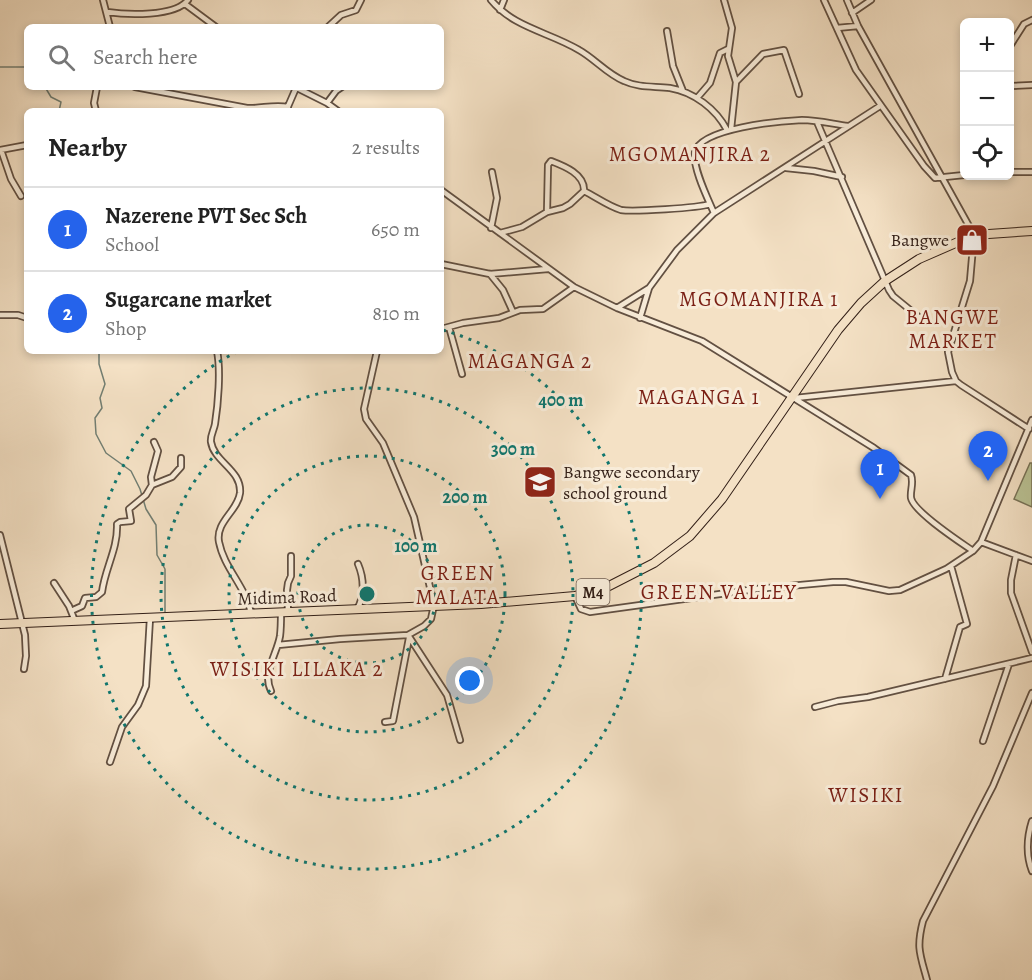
<!DOCTYPE html>
<html lang="en">
<head>
<meta charset="utf-8">
<style>
  body { margin:0; font-family:Alegreya,serif; background:#f6f6f6; color:#222 }
  .controls { position:absolute; right:18px; top:18px; display:grid; overflow:hidden; border-radius:9px; box-shadow:0 3px 9px #0003 }
  .controls button { width:54px; height:54px; display:grid; place-items:center; padding:0; border:0; border-bottom:2px solid #e0e0e0; background:#fff; color:#222; font:30px sans-serif }
  .you { position:absolute; left:470px; top:681px; width:21px; height:21px; margin:-15px; border:4px solid #fff; border-radius:50%; background:#1a73e8; box-shadow:0 0 0 9px #1a73e833 }
  .badge { display:grid; place-items:center; width:39px; height:39px; border-radius:50%; background:#2563eb; color:#fff; font-size:20px; font-weight:700 }
  .pin { position:absolute; translate:-50% -50px; filter:drop-shadow(0 2px 3px #0008) }
  .pin::after { content:''; position:absolute; top:32px; width:21px; height:18px; background:inherit; clip-path:polygon(0 0,100% 0,50% 100%) }
  .list { margin:0; padding:0; list-style:none }
  h2 { display:flex; justify-content:space-between; align-items:center; height:78px; margin:0; padding:0 24px; font-size:26px }
  h2 small { font-size:20px; font-weight:400; color:#767676 }
  .list li { display:grid; grid-template-columns:39px 1fr auto; gap:18px; align-items:center; box-sizing:border-box; height:84px; padding:0 24px; border-top:2px solid #e0e0e0 }
  .list b { display:block; font-size:22px; white-space:nowrap }
  .list p { margin:0; font-size:20px; white-space:nowrap; color:#767676 }
  .list em { font-size:20px; font-style:normal; color:#767676 }
  .icon { flex:none; width:33px; height:33px; fill:none; stroke:currentColor; stroke-width:2; stroke-linecap:round; stroke-linejoin:round }
  .map { position:relative; flex:none; width:1032px; height:980px; overflow:hidden }
  .search { position:absolute; background:#fff; box-shadow:0 3px 9px #0003; left:24px; top:24px; width:420px; height:66px; display:flex; align-items:center; gap:15px; box-sizing:border-box; padding:0 21px; border-radius:9px; color:#767676; font-size:22px }
  .panel { position:absolute; background:#fff; box-shadow:0 3px 9px #0003; left:24px; top:108px; width:420px; height:246px; border-radius:9px }
  .map>svg:first-child { display:block }
  .green { fill:#bac395; stroke:#767156; stroke-width:1.5 }
  .lines { fill:none; stroke-linecap:round; stroke-linejoin:round }
  .stream { stroke:#727e72; stroke-width:1.5 }
  .street-casing { stroke:#625042; stroke-width:8 }
  .primary-casing { stroke:#321f17; stroke-width:10 }
  .street { stroke:#f8ecd9; stroke-width:4.5 }
  .primary { stroke:#f4e1c5; stroke-width:8 }
  .ring { fill:none; stroke:#0f766e; stroke-width:3; stroke-dasharray:3 6 }
  .labels { text-anchor:middle; stroke-width:6; stroke-linejoin:round; paint-order:stroke }
  .shield { fill:#f8ecd9; stroke:#6d5c51; stroke-width:1.5 }
  .shield-label { font-size:16px; font-weight:bold; fill:#321f17 }
  .poi-label { font-size:18px; fill:#321f17; stroke:#f8ecd9; text-anchor:end }
  .street-label { font-size:18px; fill:#321f17; stroke:#f8ecd9 }
  .quarter-label { font-size:21px; letter-spacing:1.5px; fill:#7a1f14; stroke:#f8ecd9 }
  .centre { fill:#0f766e; stroke:#f8ecd9; stroke-width:3 }
  .ring-label { font-size:18px; text-anchor:middle; font-weight:bold; fill:#0f766e; stroke:#f8ecd9; stroke-width:6; stroke-linejoin:round; paint-order:stroke }
</style>
</head>
<body>
<div class="map">
<svg width="1032" height="980" viewBox="0 0 1032 980">
  <rect width="100%" height="100%" fill="#f4e1c5"/>
  <filter id="stains"><feTurbulence type="fractalNoise" baseFrequency=".00333" numOctaves="4"/><feColorMatrix values="0 0 0 0 .2 0 0 0 0 .09 0 0 0 0 .02 0 0 0 .5 -.17"/></filter>
  <radialGradient id="worn" r=".72"><stop offset=".6" stop-color="#630" stop-opacity="0"/><stop offset="1" stop-color="#630" stop-opacity=".3"/></radialGradient>
  <path class="green" d="M1030 463H1032V507L1014 499Z"/>
  <g class="lines">
    <path class="stream" d="M0 67H27
      M45 87 51 97 61 102 59 111
      M99 351V364L105 384 100 398 102 408 95 418 96 434 106 453 131 471 140 489 146 509 156 525 157 555 165 569V612"/>
    <g class="street-casing">
      <path id="street" d="M103 0 110 27
        M491 0C514 28 549 32 579 50 595 59 607 74 624 81 639 88 654 86 670 88 694 92 716 109 727 130
        M724 0 732 28 728 56 736 82
        M824 0 856 70 924 166 935 178 964 175
        M847 0 858 26 974 235 970 281 948 352 952 372 956 381 961 385 1029 429
        M185 4 216 27
        M500 10 504 0
        M107 12C127 15 175 17 188 0
        M852 13 871 0
        M328 27 341 15 356 10 361 0
        M837 28 858 26
        M667 31 673 66 683 91
        M1010 46 1024 24 1032 20
        M1010 86 1032 85
        M135 87 247 108C261 109 273 104 288 107
        M295 87 327 103 338 111
        M697 98 710 83 720 53 728 49
        M327 103 336 91 342 87
        M96 111 94 103 97 87
        M286 111 296 88
        M817 122 889 290 893 296 920 318
        M731 129 736 82 763 54 784 50 799 94
        M0 150 27 145
        M1 150 11 179 21 196
        M786 168 814 171 842 177
        M1010 172H1032
        M441 190 574 287 617 308 702 341 874 448 911 475C914 483 910 490 911 498 914 512 960 542 973 551
        M584 191C596 197 608 206 621 210 633 212 698 208 710 204
        M714 213C708 199 692 167 695 152 701 128 779 121 802 120 817 120 833 124 848 126
        M491 228 497 198 492 172
        M500 233 522 227 547 212 563 208 570 204 584 191C585 174 564 166 551 161L548 165 547 212
        M441 264 490 274 548 269
        M490 274 503 290 513 312
        M617 308 649 288
        M0 315H18L27 318
        M640 318 649 288 677 250 714 213 880 106
        M449 327 462 374
        M441 329 463 323 499 318 520 310 543 309 574 287
        M217 351C221 370 218 405 215 424 214 430 210 436 211 442 214 462 242 470 240 493 238 511 215 522 219 542 224 568 246 587 251 613
        M795 398 956 381
        M152 485 172 477 181 467V458
        M0 535 25 635 26 656 24 669
        M981 542 1032 561
        M1016 555 1011 580V593L1032 652
        M54 583 69 606 75 621
        M575 596 581 609 590 612 756 589 833 582H846L889 591 900 590 946 569 973 551 981 542 1032 420
        M357 609C365 596 364 578 358 564
        M71 611 82 606 85 598 96 597 102 592C105 568 118 549 117 524L120 522 131 521 129 509 146 495 152 485 151 477 158 451 154 442
        M288 611 287 590 288 583 291 576V556
        M408 635 447 695 460 740
        M278 645 340 639 408 635 424 626 431 619 434 605 414 517 383 443 366 419 364 409 377 351
        M945 679 960 627 967 624 951 566
        M271 691C262 673 277 654 280 636 281 628 281 620 281 612
        M815 707 838 701 868 697 1032 658
        M385 722 393 721 409 638
        M983 741 1009 664
        M110 762 122 727 138 705 146 686 150 618
        M1032 821C1027 837 1026 855 1032 871
        M927 980C920 954 916 948 923 921L993 786 1032 693"/>
    </g>
    <g class="primary-casing">
      <path id="primary" d="M0 624 481 604 575 596 609 586 654 563 690 536 722 499 838 330 861 303 885 281 919 259 974 235 1032 231"/>
    </g>
    <use href="#street" class="street"/>
    <use href="#primary" class="primary"/>
  </g>
  <g class="ring">
    <circle cx="367" cy="594" r="69"/>
    <circle cx="367" cy="594" r="138"/>
    <circle cx="367" cy="594" r="206"/>
    <path d="M443 330A275 275 0 1 1 238 351"/>
  </g>
  <defs>
    <g id="shop-square" transform="scale(1.725)"><rect x="-9" y="-9" width="18" height="18" rx="4" fill="#8f2418" stroke="#f8ecd9"/><path d="M-5-2.5h2.3a2.7 3.5 0 0 1 5.4 0H5L5.5 6h-11ZM-1.5-2.5h3a1.5 2.3 0 0 0-3 0Z" fill="#fff"/></g>
    <g id="school-square" transform="scale(1.725)"><rect x="-9" y="-9" width="18" height="18" rx="4" fill="#8f2418" stroke="#f8ecd9"/><path d="M0-5L7-2L0 1L-7-2ZM-4 1L0 2.5L4 1V4Q0 6-4 4Z" fill="#fff"/></g>
  </defs>
  <g fill-rule="evenodd">
    <use href="#shop-square" x="972" y="240"/>
    <use href="#school-square" x="540" y="482"/>
  </g>
  <g class="labels">
    <rect class="shield" x="576.5" y="579" width="33" height="26" rx="4.5"/>
    <g class="shield-label">
      <text x="593" y="598">M4</text>
    </g>
    <g class="poi-label">
      <text x="949" y="246">Bangwe</text>
      <text x="563" y="478" text-anchor="start">Bangwe secondary<tspan x="563" dy="21">school ground</tspan></text>
    </g>
    <g class="street-label">
      <text transform="translate(287 597) rotate(-2)" y="6">Midima Road</text>
    </g>
    <g class="quarter-label">
      <text x="690" y="161">MGOMANJIRA 2</text>
      <text x="759" y="306">MGOMANJIRA 1</text>
      <text x="953" y="324">BANGWE<tspan x="953" dy="24">MARKET</tspan></text>
      <text x="530" y="368">MAGANGA 2</text>
      <text x="699" y="404">MAGANGA 1</text>
      <text x="458" y="580">GREEN<tspan x="458" dy="24">MALATA</tspan></text>
      <text x="719" y="599">GREEN VALLEY</text>
      <text x="297" y="676">WISIKI LILAKA 2</text>
      <text x="866" y="802">WISIKI</text>
    </g>
  </g>
  <circle cx="367" cy="594" r="9" class="centre"/>
  <g class="ring-label">
    <text x="561" y="406">400 m</text>
    <text x="513" y="455">300 m</text>
    <text x="465" y="503">200 m</text>
    <text x="416" y="552">100 m</text>
  </g>
  <rect width="100%" height="100%" filter="url(#stains)"/>
  <rect width="100%" height="100%" fill="url(#worn)"/>
</svg>
<div class="controls">
<button>+</button>
<button>−</button>
<button><svg class="icon" aria-label="locate" viewBox="0 0 24 24"><circle cx="12" cy="12" r="6"/><path d="M12 2v4M12 18v4M2 12h4M18 12h4"/></svg></button>
</div>
<div class="you"></div>
<div class="pin badge" style="left:880px;top:499px">1</div>
<div class="pin badge" style="left:988px;top:481px">2</div>
<div class="search"><svg class="icon" aria-label="search" viewBox="0 0 24 24"><circle cx="10" cy="10" r="6"/><path d="M15 15l6 6"/></svg>Search here</div>
<section class="panel">
<h2>Nearby<small>2 results</small></h2>
<ul class="list">
<li><span class="badge">1</span><div><b>Nazerene PVT Sec Sch</b><p>School</p></div><em>650 m</em></li>
<li><span class="badge">2</span><div><b>Sugarcane market</b><p>Shop</p></div><em>810 m</em></li>
</ul>
</section>
</div>
</body>
</html>
